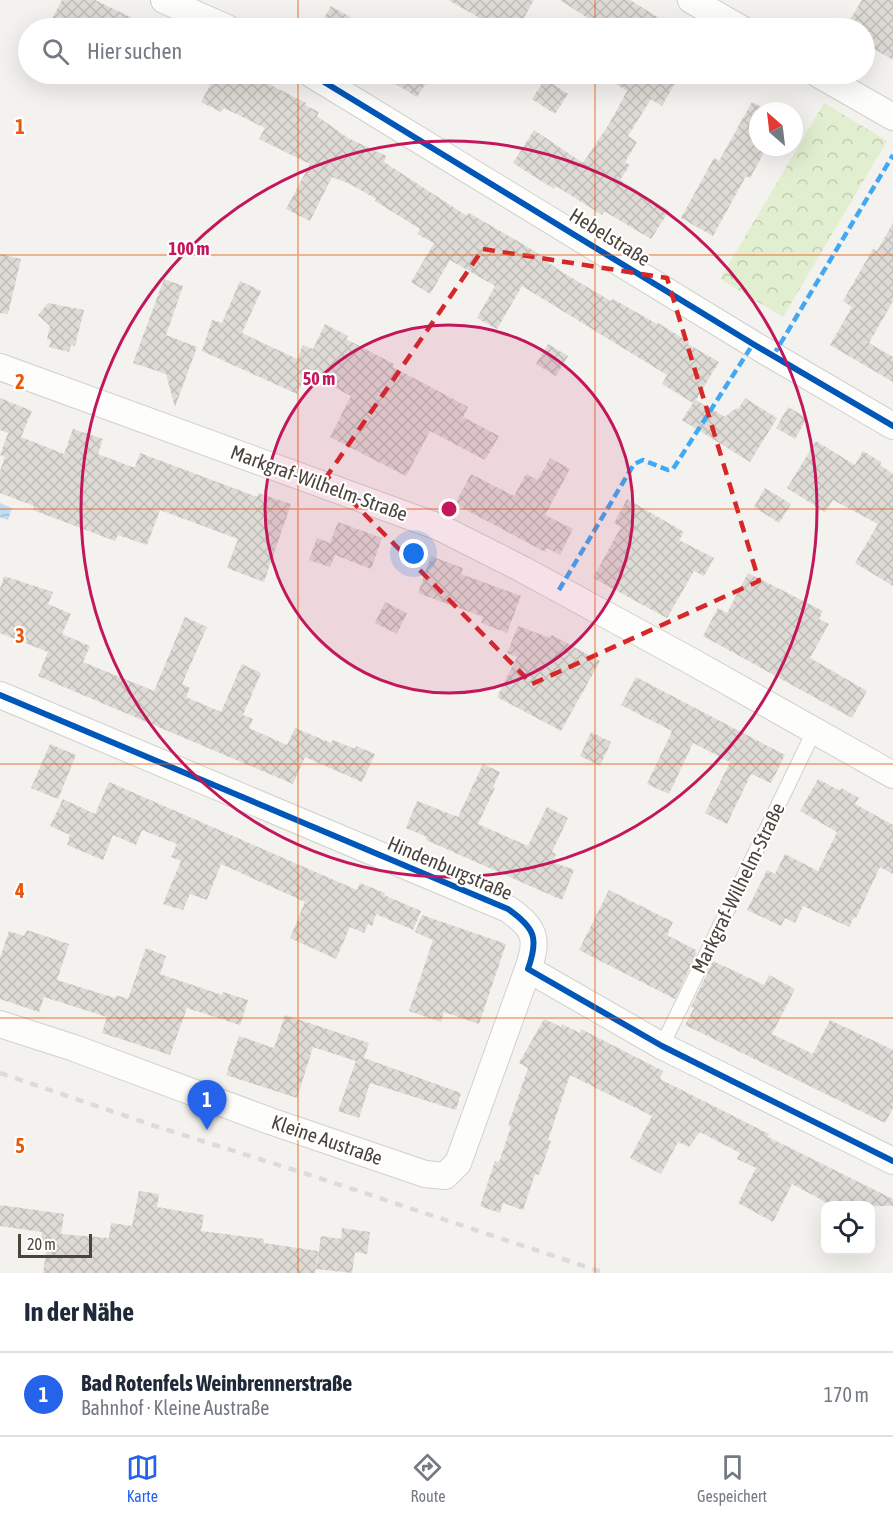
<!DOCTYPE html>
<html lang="de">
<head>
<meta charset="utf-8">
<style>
  body { margin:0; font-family:"Asap Condensed",sans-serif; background:#f6f6f7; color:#1f2937 }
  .controls { position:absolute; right:18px; bottom:18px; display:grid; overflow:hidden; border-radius:12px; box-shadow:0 6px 24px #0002 }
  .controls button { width:54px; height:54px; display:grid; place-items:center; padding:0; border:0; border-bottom:2px solid #e0e1e3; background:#fff; color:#1f2937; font:30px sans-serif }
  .compass { position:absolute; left:749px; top:102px; width:54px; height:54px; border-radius:50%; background:#fff; box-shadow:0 6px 24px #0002; rotate:332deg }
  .scale { position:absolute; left:18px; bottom:15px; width:74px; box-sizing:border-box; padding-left:6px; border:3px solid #4b4439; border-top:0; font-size:16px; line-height:21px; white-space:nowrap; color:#4b4439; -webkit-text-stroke:4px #fff; paint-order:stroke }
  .you { position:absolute; left:414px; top:554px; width:21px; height:21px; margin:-15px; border:4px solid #fff; border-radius:50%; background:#1a73e8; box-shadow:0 0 0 9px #1a73e833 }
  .badge { display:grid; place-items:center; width:39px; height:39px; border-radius:50%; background:#2563eb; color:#fff; font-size:20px; font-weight:700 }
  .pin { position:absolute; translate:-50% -50px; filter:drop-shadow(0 2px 3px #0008) }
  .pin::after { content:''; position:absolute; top:32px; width:21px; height:18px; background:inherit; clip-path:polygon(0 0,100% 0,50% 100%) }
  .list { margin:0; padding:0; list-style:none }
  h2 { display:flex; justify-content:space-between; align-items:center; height:78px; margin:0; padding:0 24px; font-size:26px }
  h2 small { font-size:20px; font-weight:400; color:#747a83 }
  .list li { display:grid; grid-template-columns:39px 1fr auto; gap:18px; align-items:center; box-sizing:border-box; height:84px; padding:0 24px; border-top:2px solid #e0e1e3 }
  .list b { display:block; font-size:22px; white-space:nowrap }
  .list p { margin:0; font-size:20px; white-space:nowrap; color:#747a83 }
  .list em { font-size:20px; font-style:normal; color:#747a83 }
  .icon { flex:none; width:33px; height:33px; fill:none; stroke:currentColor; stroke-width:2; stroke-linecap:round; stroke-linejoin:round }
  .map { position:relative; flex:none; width:893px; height:1273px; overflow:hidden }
  .search { position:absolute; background:#fff; box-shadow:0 6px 24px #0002; left:18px; right:18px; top:18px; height:66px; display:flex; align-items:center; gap:15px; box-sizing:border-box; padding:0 21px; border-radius:33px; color:#747a83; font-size:22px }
  .sheet { height:162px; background:#fff }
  nav { display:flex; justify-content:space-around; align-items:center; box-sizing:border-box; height:84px; border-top:2px solid #e0e1e3; background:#fff; font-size:16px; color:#747a83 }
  nav a { display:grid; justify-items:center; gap:3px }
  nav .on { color:#2563eb }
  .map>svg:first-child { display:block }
  .forest { fill:url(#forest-crowns) }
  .water { fill:url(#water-waves) }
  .building { fill:url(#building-cross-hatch) }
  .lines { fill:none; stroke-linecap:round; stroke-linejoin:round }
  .lane-casing { stroke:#d2d0cb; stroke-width:16 }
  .street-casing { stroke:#d2d0cb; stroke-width:28 }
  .lane { stroke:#fdfdfc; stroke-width:14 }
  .street { stroke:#fdfdfc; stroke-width:26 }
  .rail { stroke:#dbdbda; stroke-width:4.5; stroke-dasharray:8 8; stroke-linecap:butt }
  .quiet { stroke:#3fa9f5; stroke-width:4.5; stroke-dasharray:9 4.5; stroke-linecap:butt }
  .cycleway-casing { stroke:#fff; stroke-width:10 }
  .cycleway { stroke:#0057b8; stroke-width:6 }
  .marked { fill:none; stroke:#d62828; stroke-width:4.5; stroke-dasharray:12 8; stroke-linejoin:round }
  .grid { fill:none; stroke:#e8590c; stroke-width:1.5; stroke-opacity:0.55 }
  .ring { fill:none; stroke:#c2185b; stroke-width:3 }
  .labels { text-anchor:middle; stroke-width:4.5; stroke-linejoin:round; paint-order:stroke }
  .street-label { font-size:20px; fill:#4b4439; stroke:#fff }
  .grid-label { font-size:20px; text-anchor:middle; font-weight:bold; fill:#e8590c; stroke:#fff; stroke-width:4.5; stroke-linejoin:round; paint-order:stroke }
  .centre { fill:#c2185b; stroke:#fff; stroke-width:3 }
  .ring-label { font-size:18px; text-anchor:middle; font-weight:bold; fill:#c2185b; stroke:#fff; stroke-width:4.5; stroke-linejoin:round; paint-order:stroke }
</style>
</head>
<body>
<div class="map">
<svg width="893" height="1273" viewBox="0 0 893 1273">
  <defs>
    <pattern id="forest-crowns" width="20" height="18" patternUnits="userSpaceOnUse" patternTransform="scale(1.5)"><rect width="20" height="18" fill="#e1eecf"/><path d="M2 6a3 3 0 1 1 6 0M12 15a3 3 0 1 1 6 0" fill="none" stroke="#c3cdb2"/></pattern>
    <pattern id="water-waves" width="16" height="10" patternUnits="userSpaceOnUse" patternTransform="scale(1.5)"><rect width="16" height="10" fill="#c0ddf1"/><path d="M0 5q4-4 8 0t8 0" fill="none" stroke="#a6bfcf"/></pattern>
    <pattern id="building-cross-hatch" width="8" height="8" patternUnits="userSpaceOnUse" patternTransform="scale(1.5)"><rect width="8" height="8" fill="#dedbd6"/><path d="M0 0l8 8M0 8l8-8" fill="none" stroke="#c0bdb8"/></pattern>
  </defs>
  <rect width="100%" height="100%" fill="#f4f2ee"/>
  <path class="forest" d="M824 103 887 141 783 317 720 279Z"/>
  <path class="water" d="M0 503 12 508 8 520 0 517Z"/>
  <path class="building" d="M62 0H95L153 28H47Z
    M448 0H534L518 28H471L478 17Z
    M560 0H630L675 28H603Z
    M862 0H893V60L864 43V28H845Z
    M331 6 369 28H318Z
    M216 74H249L306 103 305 105 319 112 317 116 348 138 386 156 384 162 467 216 469 213 521 243 544 257 543 259 565 274 611 301 613 299 657 324 658 323 689 342 688 344 719 362 696 400 725 417 733 410 739 408 745 398 777 418 750 462 682 420 693 403 662 384 667 375 522 286 497 329 477 318 495 286 450 260 430 294 411 282 434 243 417 234 420 229 375 201 376 199 350 184 332 177 310 221 286 209 310 164 259 139 265 128 224 108 221 112 201 102Z
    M379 74H432L417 97Z
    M600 74H680L662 106 651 99 628 136 637 142 625 162 630 165 620 180 669 211 651 239 604 211 602 215 556 186 554 189 513 163 534 130 583 163 609 124 627 91Z
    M545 79 568 94 555 114 532 99Z
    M752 102 769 111H758V147H767L750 178 746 176 713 236 681 218 714 158 719 161Z
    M893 223V301L869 343 893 357V382L830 345 852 307 843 301 873 249 877 251Z
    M0 254 21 259 8 314 0 313Z
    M164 279 183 286 166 335 197 347 175 407 166 374 133 363Z
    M240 281 261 291 242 333 297 359 303 345 313 349 325 324 348 336 346 339 394 364 393 367 468 407 463 417 499 436 485 460 430 431 406 476 330 437 351 396 307 373 297 394 202 351 212 320 222 323Z
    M48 303 84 310 75 346 71 345 69 352 49 347 51 340 47 339 50 326 38 315Z
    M548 344 568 356 556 376 536 364Z
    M0 398 32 411 21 437 64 454 73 429 103 439 98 454 132 467H135L140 453 257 497 258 493 291 504 264 582 227 568 238 539 160 510 147 545 118 535 115 541 33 510 34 506 0 493V471L5 457 0 455 8 433 0 430Z
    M788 407 807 418 795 439 776 428Z
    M816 441 855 465 863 451 881 462 880 465 893 474V586L855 563 878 524 833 500 825 512 787 488Z
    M550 458 570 469 545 515 573 529 560 555 547 548 545 552 455 504 471 474 514 496 526 474 538 480Z
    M765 488 791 504 779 523 754 507Z
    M627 499 684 532 679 540 714 558 704 576 694 571 667 618 593 578 621 527 614 523Z
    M338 522 382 538 371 569 335 555 330 567 309 560 317 538 330 543Z
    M431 556 463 568 461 574 521 596 507 633 481 623 483 617 418 593Z
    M748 573 823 611 819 619 829 624 810 658 867 691 852 718 703 636 718 608 727 613Z
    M4 576 53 592 48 604 71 614 62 634 90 646 83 662 154 691 185 617 207 627 182 684 190 688 186 697 221 712 242 664 261 673 243 715 253 719 249 728 287 745 295 728 331 743 333 740 355 749 356 746 375 754 362 782 305 757 293 784 38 676 48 652 0 633V589Z
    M385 602 407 613 397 634 375 623Z
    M518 626 550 638 552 635 600 661 561 731 497 697 517 657 507 653Z
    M636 677 785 755 771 783 751 774 727 824 705 813 730 762 693 743 669 794 647 784 672 731 621 705Z
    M591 732 611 742 600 766 580 756Z
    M50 744 76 755 58 799 31 788Z
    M483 764 500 772 493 787 495 788 478 824 528 846 547 807 568 818 552 852 556 854 553 862 574 870 562 900 426 840 427 837 406 828 417 801 458 817Z
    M818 779 840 791 841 788 859 798 855 804 893 825V874L880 867 856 918 854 917 849 927 803 906 795 923 785 918 781 926 747 910 767 870 775 874 785 854 818 871 837 832 800 811Z
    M109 782 357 890 360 883 385 893 384 895 421 911 413 930 376 914 372 926 368 924 364 933 350 927 336 959 290 938 305 902 221 864 207 900 190 894 183 910 163 904 181 861 171 857 177 844 142 830 136 845 113 835 103 860 67 845 70 835 50 826 63 799 95 814Z
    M609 890 673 922 667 935 696 950 695 952 697 953 675 999 579 950Z
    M422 915 506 944 479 1024 444 1012 441 1022 409 1011 433 940 415 932Z
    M27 930 69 944 57 980 115 998 116 995 128 999 146 948 166 956 160 974 222 995 223 992 248 1000 240 1025 187 1008 170 1055 102 1033 107 1017 44 997 39 1012 0 999V958L9 931 24 936Z
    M713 961 764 985 769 975 795 989 772 1034 813 1054 830 1020 893 1050V1108L885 1123 685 1025 694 1008 691 1007Z
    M285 1015 369 1043 364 1058 461 1093 456 1110 370 1083 359 1118 338 1111 356 1061 313 1047 297 1098 226 1075 239 1036 274 1048Z
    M544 1019 561 1027 562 1024 580 1033 581 1029 663 1071 660 1079 769 1134 768 1137 893 1199V1206H833L792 1184 773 1222 738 1203 756 1168 737 1159 740 1153 700 1132 689 1147 678 1142 661 1174 630 1158 652 1116 570 1075 548 1140 551 1141 539 1175 535 1174 523 1210 503 1203 500 1213 480 1206 495 1161 499 1162 511 1127 508 1126 528 1068 519 1063Z
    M139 1191 159 1194 157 1207 204 1215 201 1231 264 1239V1243L318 1251 315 1273H43L47 1246 40 1245 42 1232 0 1226V1205L64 1214 61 1234 109 1238 111 1223 132 1226Z
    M342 1228 370 1232 367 1254 355 1252 352 1273 316 1269 321 1236 341 1239Z"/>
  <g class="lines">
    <g class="lane-casing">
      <path id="lane" d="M662 1046 814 731"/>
    </g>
    <g class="street-casing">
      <path id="street" d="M164 0 227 28
        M691 0 740 28
        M311 74 753 344 893 426
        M818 74 893 117
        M0 367 439 527 522 569 691 661 893 775
        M0 695 508 909C535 928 539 938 528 969L662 1046 893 1161
        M0 1024 74 1048 270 1121 425 1174 445 1176 458 1163 528 969"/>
    </g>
    <use href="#lane" class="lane"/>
    <use href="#street" class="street"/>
    <path class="rail" d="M0 1073 155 1126 310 1175 605 1273"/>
    <path class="quiet" d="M773 356 893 155
      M559 590 634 464 643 460 668 470 673 469 753 344"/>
    <g class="cycleway-casing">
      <path id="cycleway" d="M311 74 753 344 893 426
        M0 695 508 909C535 928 539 938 528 969L662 1046 893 1161"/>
    </g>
    <use href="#cycleway" class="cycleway"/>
  </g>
  <path class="marked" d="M483 249 667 278 759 581 532 684 327 476Z"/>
  <path class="grid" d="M298 0V28M595 0V28M298 74V1273M595 74V1273M0 255H893M0 509H893M0 764H893M0 1018H893"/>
  <circle cx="449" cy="509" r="184" fill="#c2185b" fill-opacity=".12"/>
  <g class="ring">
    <circle cx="449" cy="509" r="184"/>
    <circle cx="449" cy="509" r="368"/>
  </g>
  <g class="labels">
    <g class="street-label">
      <text transform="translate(610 237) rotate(32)" y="7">Hebelstraße</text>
      <text transform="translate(319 483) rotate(20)" y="7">Markgraf-Wilhelm-Straße</text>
      <text transform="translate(450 868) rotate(23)" y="7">Hindenburgstraße</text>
      <text transform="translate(738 888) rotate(-64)" y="7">Markgraf-Wilhelm-Straße</text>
      <text transform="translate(327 1140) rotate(19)" y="7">Kleine Austraße</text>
    </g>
  </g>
  <g class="grid-label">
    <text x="20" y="134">1</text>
    <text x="20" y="389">2</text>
    <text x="20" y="643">3</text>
    <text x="20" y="898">4</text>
    <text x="20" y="1153">5</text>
  </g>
  <circle cx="449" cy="509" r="9" class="centre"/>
  <g class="ring-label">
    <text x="189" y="255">100 m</text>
    <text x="319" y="385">50 m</text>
  </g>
</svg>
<div class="controls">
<button><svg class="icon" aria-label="locate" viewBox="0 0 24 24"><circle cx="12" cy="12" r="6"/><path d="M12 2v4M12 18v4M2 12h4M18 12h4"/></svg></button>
</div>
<svg class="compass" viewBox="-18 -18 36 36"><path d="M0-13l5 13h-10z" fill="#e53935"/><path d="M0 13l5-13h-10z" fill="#747a83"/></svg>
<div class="scale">20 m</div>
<div class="you"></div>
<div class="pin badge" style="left:207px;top:1130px">1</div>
<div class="search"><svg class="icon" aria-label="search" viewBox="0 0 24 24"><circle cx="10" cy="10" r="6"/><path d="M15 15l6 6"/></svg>Hier suchen</div>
</div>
<section class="sheet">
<h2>In der Nähe<small></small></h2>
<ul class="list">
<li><span class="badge">1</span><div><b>Bad Rotenfels Weinbrennerstraße</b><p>Bahnhof · Kleine Austraße</p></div><em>170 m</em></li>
</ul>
</section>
<nav>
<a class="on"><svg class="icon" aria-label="map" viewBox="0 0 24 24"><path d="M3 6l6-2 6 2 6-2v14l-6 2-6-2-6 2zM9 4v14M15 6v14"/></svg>Karte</a>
<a><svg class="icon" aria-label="directions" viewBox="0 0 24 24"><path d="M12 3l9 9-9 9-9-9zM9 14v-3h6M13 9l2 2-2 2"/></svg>Route</a>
<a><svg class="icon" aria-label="saved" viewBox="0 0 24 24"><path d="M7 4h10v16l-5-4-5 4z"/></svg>Gespeichert</a>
</nav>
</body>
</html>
